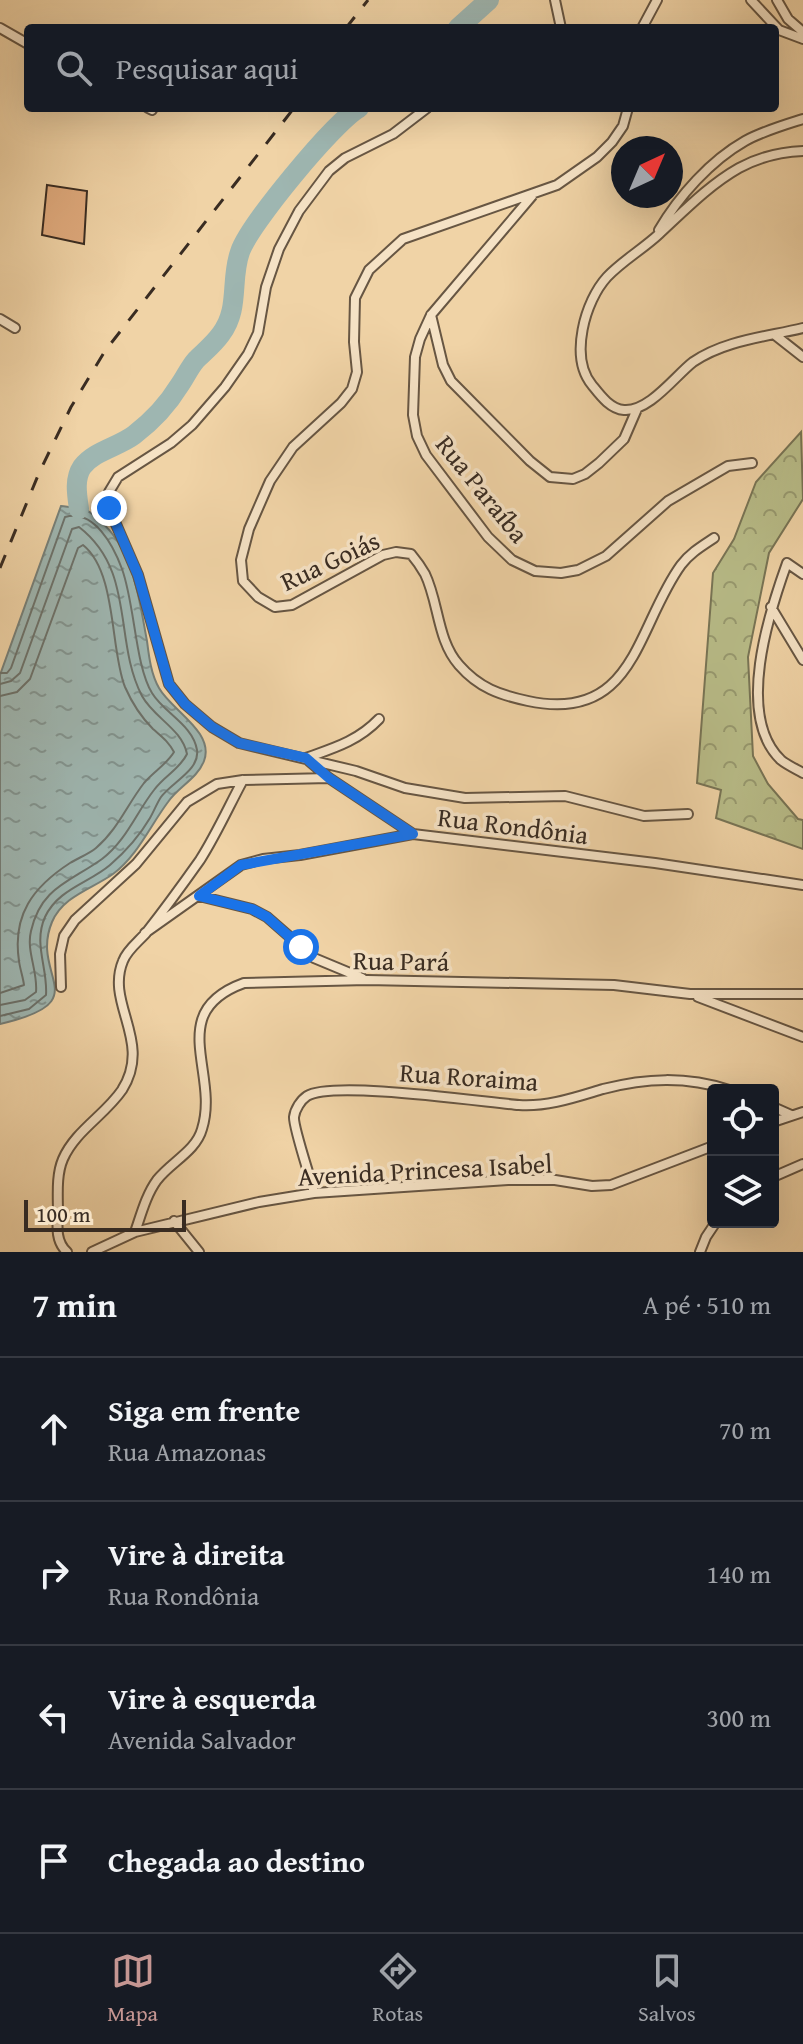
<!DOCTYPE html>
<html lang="pt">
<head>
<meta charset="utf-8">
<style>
  body { margin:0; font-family:"Gentium Book Plus",serif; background:#242831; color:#f1f3f6 }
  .controls { position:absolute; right:24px; bottom:24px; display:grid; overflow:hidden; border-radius:8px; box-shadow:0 8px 32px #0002 }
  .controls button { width:72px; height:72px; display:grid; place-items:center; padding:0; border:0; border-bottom:2px solid #363941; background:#171b24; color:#f1f3f6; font:40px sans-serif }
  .compass { position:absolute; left:611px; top:136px; width:72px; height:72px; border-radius:50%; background:#171b24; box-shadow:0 8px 32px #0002; rotate:44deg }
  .scale { position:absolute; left:24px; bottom:20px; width:162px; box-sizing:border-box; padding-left:8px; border:4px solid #392c22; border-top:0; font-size:22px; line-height:28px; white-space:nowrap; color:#392c22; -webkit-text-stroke:6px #f5e2c5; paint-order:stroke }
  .stop { position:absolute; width:24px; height:24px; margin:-18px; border:6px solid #1a73e8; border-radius:50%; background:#fff }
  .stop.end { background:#1a73e8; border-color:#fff; box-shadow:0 2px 8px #0008 }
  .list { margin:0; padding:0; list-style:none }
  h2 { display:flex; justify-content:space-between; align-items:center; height:104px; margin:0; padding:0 32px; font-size:34px }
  h2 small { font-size:26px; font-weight:400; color:#9ea1a6 }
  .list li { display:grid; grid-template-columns:52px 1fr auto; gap:24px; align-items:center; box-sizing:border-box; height:144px; padding:0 32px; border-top:2px solid #363941 }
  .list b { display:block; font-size:30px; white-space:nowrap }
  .list p { margin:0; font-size:26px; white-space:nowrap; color:#9ea1a6 }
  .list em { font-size:26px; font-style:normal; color:#9ea1a6 }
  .icon { flex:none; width:44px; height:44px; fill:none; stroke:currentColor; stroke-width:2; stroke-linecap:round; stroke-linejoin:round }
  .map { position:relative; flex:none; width:803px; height:1252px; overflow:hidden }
  .search { position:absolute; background:#171b24; box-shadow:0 8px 32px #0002; left:24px; right:24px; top:24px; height:88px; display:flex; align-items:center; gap:20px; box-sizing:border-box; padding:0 28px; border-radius:8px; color:#9ea1a6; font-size:30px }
  .sheet { height:680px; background:#171b24 }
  nav { display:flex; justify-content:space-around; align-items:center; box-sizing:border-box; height:112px; border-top:2px solid #363941; background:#171b24; font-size:22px; color:#9ea1a6 }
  nav a { display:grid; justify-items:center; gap:4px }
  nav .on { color:#c59692 }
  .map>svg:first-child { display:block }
  .forest { fill:url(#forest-crowns); stroke:#787455; stroke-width:2 }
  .water { fill:url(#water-ripples); stroke:#767f78; stroke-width:2 }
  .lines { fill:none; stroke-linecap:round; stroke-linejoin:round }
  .shore { stroke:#6c716a; stroke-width:2 }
  .river { stroke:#9eb6b1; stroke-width:20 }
  .building { fill:#dfaa7d; stroke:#392c22; stroke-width:2 }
  .minor-casing { stroke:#675643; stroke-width:12 }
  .minor { stroke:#f5e2c5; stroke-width:8 }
  .rail { stroke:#392c22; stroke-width:3; stroke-dasharray:14 14; stroke-linecap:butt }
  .route { stroke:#1a73e8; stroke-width:10 }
  .labels { text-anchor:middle; stroke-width:7; stroke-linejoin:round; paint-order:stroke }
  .street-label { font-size:26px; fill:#392c22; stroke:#f5e2c5 }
</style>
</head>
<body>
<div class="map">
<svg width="803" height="1252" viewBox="0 0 803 1252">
  <defs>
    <pattern id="forest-crowns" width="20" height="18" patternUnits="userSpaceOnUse" patternTransform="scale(2)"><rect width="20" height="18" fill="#b8bc88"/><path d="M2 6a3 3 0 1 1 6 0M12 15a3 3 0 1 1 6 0" fill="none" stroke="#97996f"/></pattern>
    <pattern id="water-ripples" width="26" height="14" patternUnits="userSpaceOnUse" patternTransform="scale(2)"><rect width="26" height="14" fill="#9eb6b1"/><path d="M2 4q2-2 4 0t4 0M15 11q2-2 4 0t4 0" fill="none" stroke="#829490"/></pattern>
  </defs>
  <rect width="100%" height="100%" fill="#f0d3a6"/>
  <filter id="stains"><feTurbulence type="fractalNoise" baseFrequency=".0025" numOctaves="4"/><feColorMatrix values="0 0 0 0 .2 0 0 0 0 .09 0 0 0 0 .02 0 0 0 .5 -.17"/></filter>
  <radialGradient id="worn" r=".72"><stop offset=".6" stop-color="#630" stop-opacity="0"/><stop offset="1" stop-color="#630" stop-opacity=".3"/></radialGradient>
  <path class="forest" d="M801 432 803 499 769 553 748 657 753 756 768 784 798 819 803 820V849L716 818 721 790 697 783 713 573 734 539 756 482Z"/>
  <path class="water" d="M61 506C68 507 77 507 85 510 90 511 95 516 99 520 134 549 139 599 147 641 149 657 151 674 159 688 171 710 215 732 204 761 197 779 178 787 168 802 150 826 138 855 113 874 92 889 63 896 52 922 29 977 99 1001 0 1024V675Z"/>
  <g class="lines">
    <path class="shore" d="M0 673H7L11 668 65 517C94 508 114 547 122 569 135 605 135 665 152 693 164 713 193 725 197 750 200 770 172 782 161 797 157 803 154 811 150 818 140 835 125 852 110 865 89 883 58 889 45 917 33 944 48 968 46 995L29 1009 0 1016
      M0 684 11 681 20 673 72 529 79 527C136 571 113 640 142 696 154 718 182 729 187 754 180 769 164 776 154 790 136 813 126 841 102 859 70 882 41 887 31 931 26 951 38 971 36 992L25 1000 0 1005
      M0 696 17 692 30 679 78 548 83 545C117 572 110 650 125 687 132 703 141 717 153 729 162 737 168 741 174 752 167 764 153 772 144 783 127 805 118 829 96 848 89 854 78 858 70 863 33 887 12 915 19 961 20 969 23 977 24 985L0 993"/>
    <path class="river" d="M458 28 489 0
      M79 509C77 495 74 479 82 467 94 451 118 447 134 435 151 422 168 404 179 386 185 378 189 368 196 360 204 352 214 344 221 334 240 309 230 280 240 252 249 225 334 122 359 108"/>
  </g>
  <path class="building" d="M47 185 87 191 84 244 42 235Z"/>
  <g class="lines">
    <g class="minor-casing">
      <path id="minor" d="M555 0 561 28
        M751 0 779 30 803 39
        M777 0 788 19 803 32
        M0 28 28 44
        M642 28 657 0
        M148 108 152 110
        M427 108 393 134 345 158 329 171 299 211 279 249 266 287 258 333 248 354 225 387 192 425 171 443 118 477 109 492V508L138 575 169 684 185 704 212 727 239 743 356 771 405 788 465 798 565 796 644 816 688 814
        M628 108 623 126 612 142 597 157 557 185 403 239 369 270 355 298 354 342 357 372 352 389 341 403 293 447 270 481 249 529 241 560 243 581 258 597 275 607 292 605 383 555 396 552 411 554C416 560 421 567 425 574 439 603 437 640 459 665 479 688 500 695 528 701 635 724 636 627 681 565 690 553 702 546 714 538
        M803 151C780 152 759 157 739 168 709 185 684 211 659 234 643 249 622 261 607 277 585 301 569 357 592 385 600 395 610 409 624 410 649 412 675 376 693 362 725 340 766 337 803 328
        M532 196 431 315 420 339 415 357 413 415 417 436 426 455 488 537 512 560 535 571 561 573 578 570 606 556 668 501 728 466 752 463
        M659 230C679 196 710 161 745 141 763 131 784 125 803 119
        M431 315 443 365 451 381 530 461 550 477 573 479 585 474 599 463 624 439 637 409
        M0 319 15 328
        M775 335 803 357
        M803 574 787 563C769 613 735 716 781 760 787 765 796 769 803 773
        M771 607 803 660
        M306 758C334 748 358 741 379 719
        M309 761 329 778 413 834
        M199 896 252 909 267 917 314 958 362 978
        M145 933 241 865 263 859 300 855 413 834 655 863 803 885
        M61 987 60 954 64 936 75 920 136 864 187 802 217 784 243 780 329 778
        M698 997 803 1037
        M773 1107 791 1115
        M773 1122 803 1112
        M773 1177 803 1164
        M314 1193C311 1179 293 1127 294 1117 295 1109 301 1100 307 1096 332 1080 483 1102 519 1105 548 1107 576 1097 603 1089 646 1078 686 1076 729 1090
        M174 1221 199 1252
        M135 1232C141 1215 146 1195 157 1180 171 1162 196 1151 202 1129 220 1073 164 1012 244 983L367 980 614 985 690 994H803
        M67 1252C56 1242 57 1228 58 1213 58 1196 56 1175 63 1159 75 1131 105 1115 122 1090 153 1041 105 1004 123 961 127 950 138 942 146 933 164 910 183 884 200 860 216 835 229 806 243 780
        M92 1252 135 1232 259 1202 314 1193 508 1180H555L592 1186 611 1185 713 1146
        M700 1252 706 1237 716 1222"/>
    </g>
    <use href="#minor" class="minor"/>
    <path class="rail" d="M346 28 368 0
      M0 568 39 473 71 407 105 351 294 108"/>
  </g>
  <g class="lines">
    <path class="route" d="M109 508 138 575 169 684 185 704 212 727 239 743 306 758 329 778 413 834 241 865 199 896 252 909 267 917 301 947"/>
  </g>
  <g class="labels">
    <g class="street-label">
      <text transform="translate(482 489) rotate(51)" y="9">Rua Paraíba</text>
      <text transform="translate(330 561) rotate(-25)" y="9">Rua Goiás</text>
      <text transform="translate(513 826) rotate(7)" y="9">Rua Rondônia</text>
      <text transform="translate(401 961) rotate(1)" y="9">Rua Pará</text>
      <text transform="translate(469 1077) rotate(4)" y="9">Rua Roraima</text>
      <text transform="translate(425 1170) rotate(-3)" y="9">Avenida Princesa Isabel</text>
    </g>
  </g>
  <rect width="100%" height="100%" filter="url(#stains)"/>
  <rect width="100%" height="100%" fill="url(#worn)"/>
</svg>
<div class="controls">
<button><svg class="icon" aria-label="locate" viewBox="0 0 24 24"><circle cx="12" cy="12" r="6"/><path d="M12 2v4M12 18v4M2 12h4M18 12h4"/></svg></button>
<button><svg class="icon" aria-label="layers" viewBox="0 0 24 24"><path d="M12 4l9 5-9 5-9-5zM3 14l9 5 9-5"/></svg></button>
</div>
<svg class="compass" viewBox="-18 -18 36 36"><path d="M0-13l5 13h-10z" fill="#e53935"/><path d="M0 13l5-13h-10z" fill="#9ea1a6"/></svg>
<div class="scale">100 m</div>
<div class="stop" style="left:301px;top:947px"></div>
<div class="stop end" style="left:109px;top:508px"></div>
<div class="search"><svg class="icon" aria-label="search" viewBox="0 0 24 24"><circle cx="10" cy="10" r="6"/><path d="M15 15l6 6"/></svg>Pesquisar aqui</div>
</div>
<section class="sheet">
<h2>7 min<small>A pé · 510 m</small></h2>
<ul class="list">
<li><svg class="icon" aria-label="ahead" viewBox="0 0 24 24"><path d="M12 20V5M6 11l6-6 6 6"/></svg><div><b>Siga em frente</b><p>Rua Amazonas</p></div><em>70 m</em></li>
<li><svg class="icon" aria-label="right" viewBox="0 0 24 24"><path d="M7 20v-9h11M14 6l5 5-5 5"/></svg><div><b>Vire à direita</b><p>Rua Rondônia</p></div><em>140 m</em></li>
<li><svg class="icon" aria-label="left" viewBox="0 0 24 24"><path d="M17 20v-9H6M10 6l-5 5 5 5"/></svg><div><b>Vire à esquerda</b><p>Avenida Salvador</p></div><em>300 m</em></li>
<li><svg class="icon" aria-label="arrive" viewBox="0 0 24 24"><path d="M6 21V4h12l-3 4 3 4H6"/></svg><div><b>Chegada ao destino</b></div></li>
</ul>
</section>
<nav>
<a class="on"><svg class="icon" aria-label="map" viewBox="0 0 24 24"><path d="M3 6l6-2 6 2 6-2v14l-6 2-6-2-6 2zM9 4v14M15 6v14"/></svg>Mapa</a>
<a><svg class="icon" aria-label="directions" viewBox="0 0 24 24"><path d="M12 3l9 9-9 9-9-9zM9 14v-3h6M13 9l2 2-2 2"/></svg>Rotas</a>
<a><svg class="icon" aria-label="saved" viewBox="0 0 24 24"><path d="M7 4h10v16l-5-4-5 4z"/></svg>Salvos</a>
</nav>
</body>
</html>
